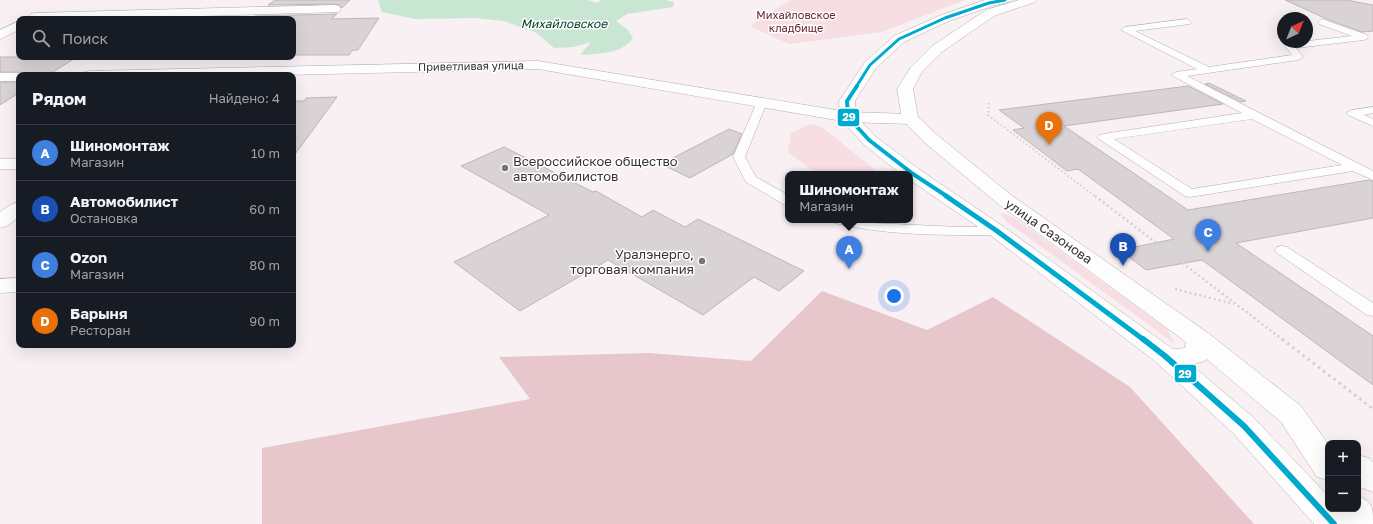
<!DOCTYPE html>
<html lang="ru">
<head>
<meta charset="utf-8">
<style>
  body { margin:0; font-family:"Golos Text",sans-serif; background:#242831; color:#f1f3f6 }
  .controls { position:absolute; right:12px; bottom:12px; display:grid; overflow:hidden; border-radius:8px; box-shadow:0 4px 16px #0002 }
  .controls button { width:36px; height:36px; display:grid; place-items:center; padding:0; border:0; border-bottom:1px solid #363941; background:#171b24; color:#f1f3f6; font:20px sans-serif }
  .compass { position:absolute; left:1277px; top:12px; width:36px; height:36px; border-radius:50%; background:#171b24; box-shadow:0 4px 16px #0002; rotate:43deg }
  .you { position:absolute; left:894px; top:296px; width:14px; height:14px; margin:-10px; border:3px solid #fff; border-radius:50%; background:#1a73e8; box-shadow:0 0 0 6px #1a73e833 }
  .badge { display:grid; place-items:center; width:26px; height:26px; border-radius:50%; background:#7b7476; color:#fff; font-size:13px; font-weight:700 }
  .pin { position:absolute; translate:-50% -33px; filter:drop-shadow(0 1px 2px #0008) }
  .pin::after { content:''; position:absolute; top:21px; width:14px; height:12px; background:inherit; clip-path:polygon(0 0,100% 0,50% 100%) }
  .popup { position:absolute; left:785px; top:171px; width:128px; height:52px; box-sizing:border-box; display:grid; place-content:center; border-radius:8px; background:#171b24; filter:drop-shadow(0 1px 3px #0005); font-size:13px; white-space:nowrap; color:#9ea1a6 }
  .popup b { font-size:15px; color:#f1f3f6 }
  .popup::after { content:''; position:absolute; left:50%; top:100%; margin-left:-8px; border:8px solid transparent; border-top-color:#171b24 }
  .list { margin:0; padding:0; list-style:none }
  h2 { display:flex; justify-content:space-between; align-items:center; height:52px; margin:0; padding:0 16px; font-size:17px }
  h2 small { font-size:13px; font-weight:400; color:#9ea1a6 }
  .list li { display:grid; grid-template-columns:26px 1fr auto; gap:12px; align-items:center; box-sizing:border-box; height:56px; padding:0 16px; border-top:1px solid #363941 }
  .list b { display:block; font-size:15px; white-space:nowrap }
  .list p { margin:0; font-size:13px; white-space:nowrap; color:#9ea1a6 }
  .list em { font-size:13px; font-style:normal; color:#9ea1a6 }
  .icon { flex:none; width:22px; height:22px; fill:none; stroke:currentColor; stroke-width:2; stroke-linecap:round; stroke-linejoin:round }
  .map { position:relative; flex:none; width:1373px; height:524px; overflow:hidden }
  .search { position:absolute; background:#171b24; box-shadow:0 4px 16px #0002; left:16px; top:16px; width:280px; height:44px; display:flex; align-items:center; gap:10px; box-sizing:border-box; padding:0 14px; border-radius:8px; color:#9ea1a6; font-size:15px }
  .panel { position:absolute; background:#171b24; box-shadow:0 4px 16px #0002; left:16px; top:72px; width:280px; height:276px; border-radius:8px }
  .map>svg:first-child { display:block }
  .green { fill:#f7dee2 }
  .forest { fill:#e7c7cc }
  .water { fill:#c8e6d2 }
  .building { fill:#dad3d5; stroke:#bdb7b8 }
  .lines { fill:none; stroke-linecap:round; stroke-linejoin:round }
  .service-casing { stroke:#b4aeaf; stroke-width:1 }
  .minor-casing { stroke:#b4aeaf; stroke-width:1 }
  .tertiary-casing { stroke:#b4aeaf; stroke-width:1 }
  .secondary-casing { stroke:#b4aeaf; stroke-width:1 }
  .path-far2 { stroke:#d3d0d0; stroke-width:2; stroke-dasharray:1.5 2.5; stroke-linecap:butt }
  .path-far1 { stroke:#d3d0d0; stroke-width:2.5; stroke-dasharray:2 3; stroke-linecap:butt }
  .path { stroke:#d3d0d0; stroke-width:3; stroke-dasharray:2.5 4; stroke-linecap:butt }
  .service { fill:#fefdfd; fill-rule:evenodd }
  .minor { fill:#fefdfd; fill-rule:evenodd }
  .tertiary { fill:#fefdfd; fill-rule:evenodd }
  .secondary { fill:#fefdfd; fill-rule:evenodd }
  .bus-1-far3-casing { stroke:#fff; stroke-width:5 }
  .bus-1-far2-casing { stroke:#fff; stroke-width:6 }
  .bus-1-far1-casing { stroke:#fff; stroke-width:8 }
  .bus-1-casing { stroke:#fff; stroke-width:10 }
  .bus-1-far3 { stroke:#00a9ce; stroke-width:3 }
  .bus-1-far2 { stroke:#00a9ce; stroke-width:4 }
  .bus-1-far1 { stroke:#00a9ce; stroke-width:5 }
  .bus-1 { stroke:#00a9ce; stroke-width:6 }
  .poi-dot { fill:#7b7476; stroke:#fff; stroke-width:1.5 }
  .labels { text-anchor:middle; stroke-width:3; stroke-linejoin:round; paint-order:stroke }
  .far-park-label { font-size:11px; fill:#642432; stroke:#fff }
  .far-street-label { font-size:11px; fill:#383233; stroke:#fff }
  .far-water-label { font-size:12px; font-style:italic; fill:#054025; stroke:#fff }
  .poi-label { font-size:13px; fill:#383233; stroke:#fff; text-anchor:start }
  .street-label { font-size:13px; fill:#383233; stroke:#fff }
  .line-badge { stroke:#fff; stroke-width:1.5 }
  .badge-label { font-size:11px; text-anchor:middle; font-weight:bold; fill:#fff }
</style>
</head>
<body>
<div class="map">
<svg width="1373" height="524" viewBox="0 0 1373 524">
  <rect width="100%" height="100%" fill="#f8f0f2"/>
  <path class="green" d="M790 0H965L882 32 789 44 750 26Z
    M810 124 822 127 880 174H818L788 153 791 133Z
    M1000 213 1013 217 1167 329 1174 343 1007 222Z"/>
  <path class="forest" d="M822 291 927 330 993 297 1130 387 1254 524H262V448L530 399 499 357 649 353 751 361Z"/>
  <path class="water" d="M379 0H588L597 3 601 0H665L674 2 673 7 627 14 616 21 628 30 633 38C621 55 599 53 580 55L591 42 573 47 554 48 537 33 504 21 475 18 415 19 382 12 378 1Z"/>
  <path class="building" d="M275 0H350L342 8 339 5 335 4 268 5Z
    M1285 0H1346L1373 5V31L1362 32 1329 20Z
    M337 14 331 19 379 18 358 50H353L349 55H293V19H251L255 16Z
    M0 57H77L48 75H26L19 72H0Z
    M0 82H19V93L0 105Z
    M1209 83 1246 101 1241 102 1205 84Z
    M1188 86 1223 104 1064 126 1188 210 1369 180 1373 181V218L1236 243 1373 336V385L1202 260 1146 270 1120 250 1174 239 1078 169 1067 171 1013 130 1024 128 999 110Z
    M337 97 293 157V101H304L306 98Z
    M729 129 742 134 733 154 690 178 661 164Z
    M504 147 593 192 596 191 642 217 653 210 685 227 698 219 804 271 779 291 754 277 703 315 608 260 520 311 454 262 549 215 461 166Z"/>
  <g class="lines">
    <g class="service-casing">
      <path id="service" d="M1187 19 1191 22 1190 24 1135 31 1209 67 1292 55 1285 46 1290 43 1352 36 1319 24 1318 22 1322 19 1367 35 1368 37 1367 39 1364 40 1296 48 1303 57 1298 60 1187 76 1373 171V180L1353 171 1190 197 1185 196 1099 139 1097 137 1099 135 1103 134 1242 113 1171 75 1176 72 1197 69 1121 30 1125 27ZM1252 119 1342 165 1192 189 1114 139Z
        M762 99 767 102 745 157 756 177 788 195V205L783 204 746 182 733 157 757 102Z
        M1373 107V113L1364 115 1373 119V126L1348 115 1346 113 1352 110Z
        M833 220H859L872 223 959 227H997L1002 228 1004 231 1002 234 997 235C943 235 888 236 835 223Z
        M1282 246 1287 247 1373 303V316L1367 315 1277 253 1275 250 1277 247Z"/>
    </g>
    <g class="minor-casing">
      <path id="minor" d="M335 5 339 6 341 9 339 12 99 19H30L29 17 31 14 35 13Z
        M19 21V30L0 39V30Z
        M538 61 848 112 910 114 916 116 918 119 916 122 910 124 848 122 538 69 285 75H83L85 72 90 71Z
        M0 73H19L25 75H19V81H0Z
        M0 159H19V169H0Z
        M19 202V217L7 226 0 228V212L12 204Z
        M19 278V292L0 293V279Z"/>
    </g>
    <g class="tertiary-casing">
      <path id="tertiary" d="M1199 330 1208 333 1212 339 1209 355 1205 361 1176 368 1156 362 1152 356 1156 350C1166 347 1174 350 1185 348L1186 339 1190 333Z
        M1358 455 1369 458 1373 462V492L1362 488 1358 485Z"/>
    </g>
    <g class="secondary-casing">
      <path id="secondary" d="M985 0H1011L1009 2 992 6 949 21 904 42 876 68 855 101 856 116 875 136 920 170 1004 227 1174 350 1254 418 1328 496V509H1358V496C1373 502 1373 507 1373 524H1314L1234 434 1156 362 990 235 910 180V174H901L863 144 842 120 840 117 839 101 865 62 894 36 941 15Z
        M1019 0H1037L1035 2 994 16 942 52 922 72 913 89 918 117 936 134 1011 195 1208 333 1301 406 1328 444V480L1317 477 1281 422 1190 345 997 203 924 142 902 119 897 89 911 67 932 46 986 10Z"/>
    </g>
    <path class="path-far2" d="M989 103 988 115 1096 197"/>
    <path class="path-far1" d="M1095 196 1283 340
      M1175 289 1234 304"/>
    <path class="path" d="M1282 339 1373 409"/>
    <use href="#service" class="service"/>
    <use href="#minor" class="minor"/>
    <use href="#tertiary" class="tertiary"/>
    <use href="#secondary" class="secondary"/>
    <g class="bus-1-far3-casing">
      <path id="bus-1-far3" d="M856 87 870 65 899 39 945 18 989 3 1005 0"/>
    </g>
    <g class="bus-1-far2-casing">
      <path id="bus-1-far2" d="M857 86 847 101 848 117 869 140 913 174 948 197"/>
    </g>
    <g class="bus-1-far1-casing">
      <path id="bus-1-far1" d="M946 196 997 231 1144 340"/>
    </g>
    <g class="bus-1-casing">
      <path id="bus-1" d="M1143 339 1165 356 1244 426 1334 524"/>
    </g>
    <use href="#bus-1-far3" class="bus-1-far3"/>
    <use href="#bus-1-far2" class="bus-1-far2"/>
    <use href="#bus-1-far1" class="bus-1-far1"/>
    <use href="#bus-1" class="bus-1"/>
  </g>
  <g class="poi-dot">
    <circle cx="505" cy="168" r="4"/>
    <circle cx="702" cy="261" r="4"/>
  </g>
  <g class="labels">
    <g class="far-park-label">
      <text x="796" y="19">Михайловское<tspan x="796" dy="13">кладбище</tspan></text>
    </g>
    <g class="far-street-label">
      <text transform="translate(471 66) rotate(-1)" y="4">Приветливая улица</text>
    </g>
    <g class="far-water-label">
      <text x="564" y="28">Михайловское</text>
    </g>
    <g class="poi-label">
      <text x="513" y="166">Всероссийское общество<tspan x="513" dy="15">автомобилистов</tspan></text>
      <text x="694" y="259" text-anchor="end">Уралэнерго,<tspan x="694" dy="15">торговая компания</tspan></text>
    </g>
    <g class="street-label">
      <text transform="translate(1049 231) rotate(35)" y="5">улица Сазонова</text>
    </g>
  </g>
  <g class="line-badge">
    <rect x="837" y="108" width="23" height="19" rx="4" fill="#00a9ce"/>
    <rect x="1174" y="364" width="23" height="19" rx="4" fill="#00a9ce"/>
  </g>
  <g class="badge-label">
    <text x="849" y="121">29</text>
    <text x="1185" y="378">29</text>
  </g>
</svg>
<div class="controls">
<button>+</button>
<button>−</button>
</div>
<svg class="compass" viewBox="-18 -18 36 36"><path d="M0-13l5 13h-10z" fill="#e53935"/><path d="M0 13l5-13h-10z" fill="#9ea1a6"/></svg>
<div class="you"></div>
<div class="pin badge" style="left:849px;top:269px;background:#3f7fe0">A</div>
<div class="popup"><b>Шиномонтаж</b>Магазин</div>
<div class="pin badge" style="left:1123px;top:266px;background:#1a4fb4">B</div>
<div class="pin badge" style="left:1208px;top:252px;background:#3f7fe0">C</div>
<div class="pin badge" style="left:1049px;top:145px;background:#e8710a">D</div>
<div class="search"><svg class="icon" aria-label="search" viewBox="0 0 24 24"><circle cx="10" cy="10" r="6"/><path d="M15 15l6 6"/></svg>Поиск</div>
<section class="panel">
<h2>Рядом<small>Найдено: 4</small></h2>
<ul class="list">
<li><span class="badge" style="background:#3f7fe0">A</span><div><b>Шиномонтаж</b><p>Магазин</p></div><em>10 m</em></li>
<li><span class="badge" style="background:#1a4fb4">B</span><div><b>Автомобилист</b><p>Остановка</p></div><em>60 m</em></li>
<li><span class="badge" style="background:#3f7fe0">C</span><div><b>Ozon</b><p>Магазин</p></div><em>80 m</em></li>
<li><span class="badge" style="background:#e8710a">D</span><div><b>Барыня</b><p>Ресторан</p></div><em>90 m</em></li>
</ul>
</section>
</div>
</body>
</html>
